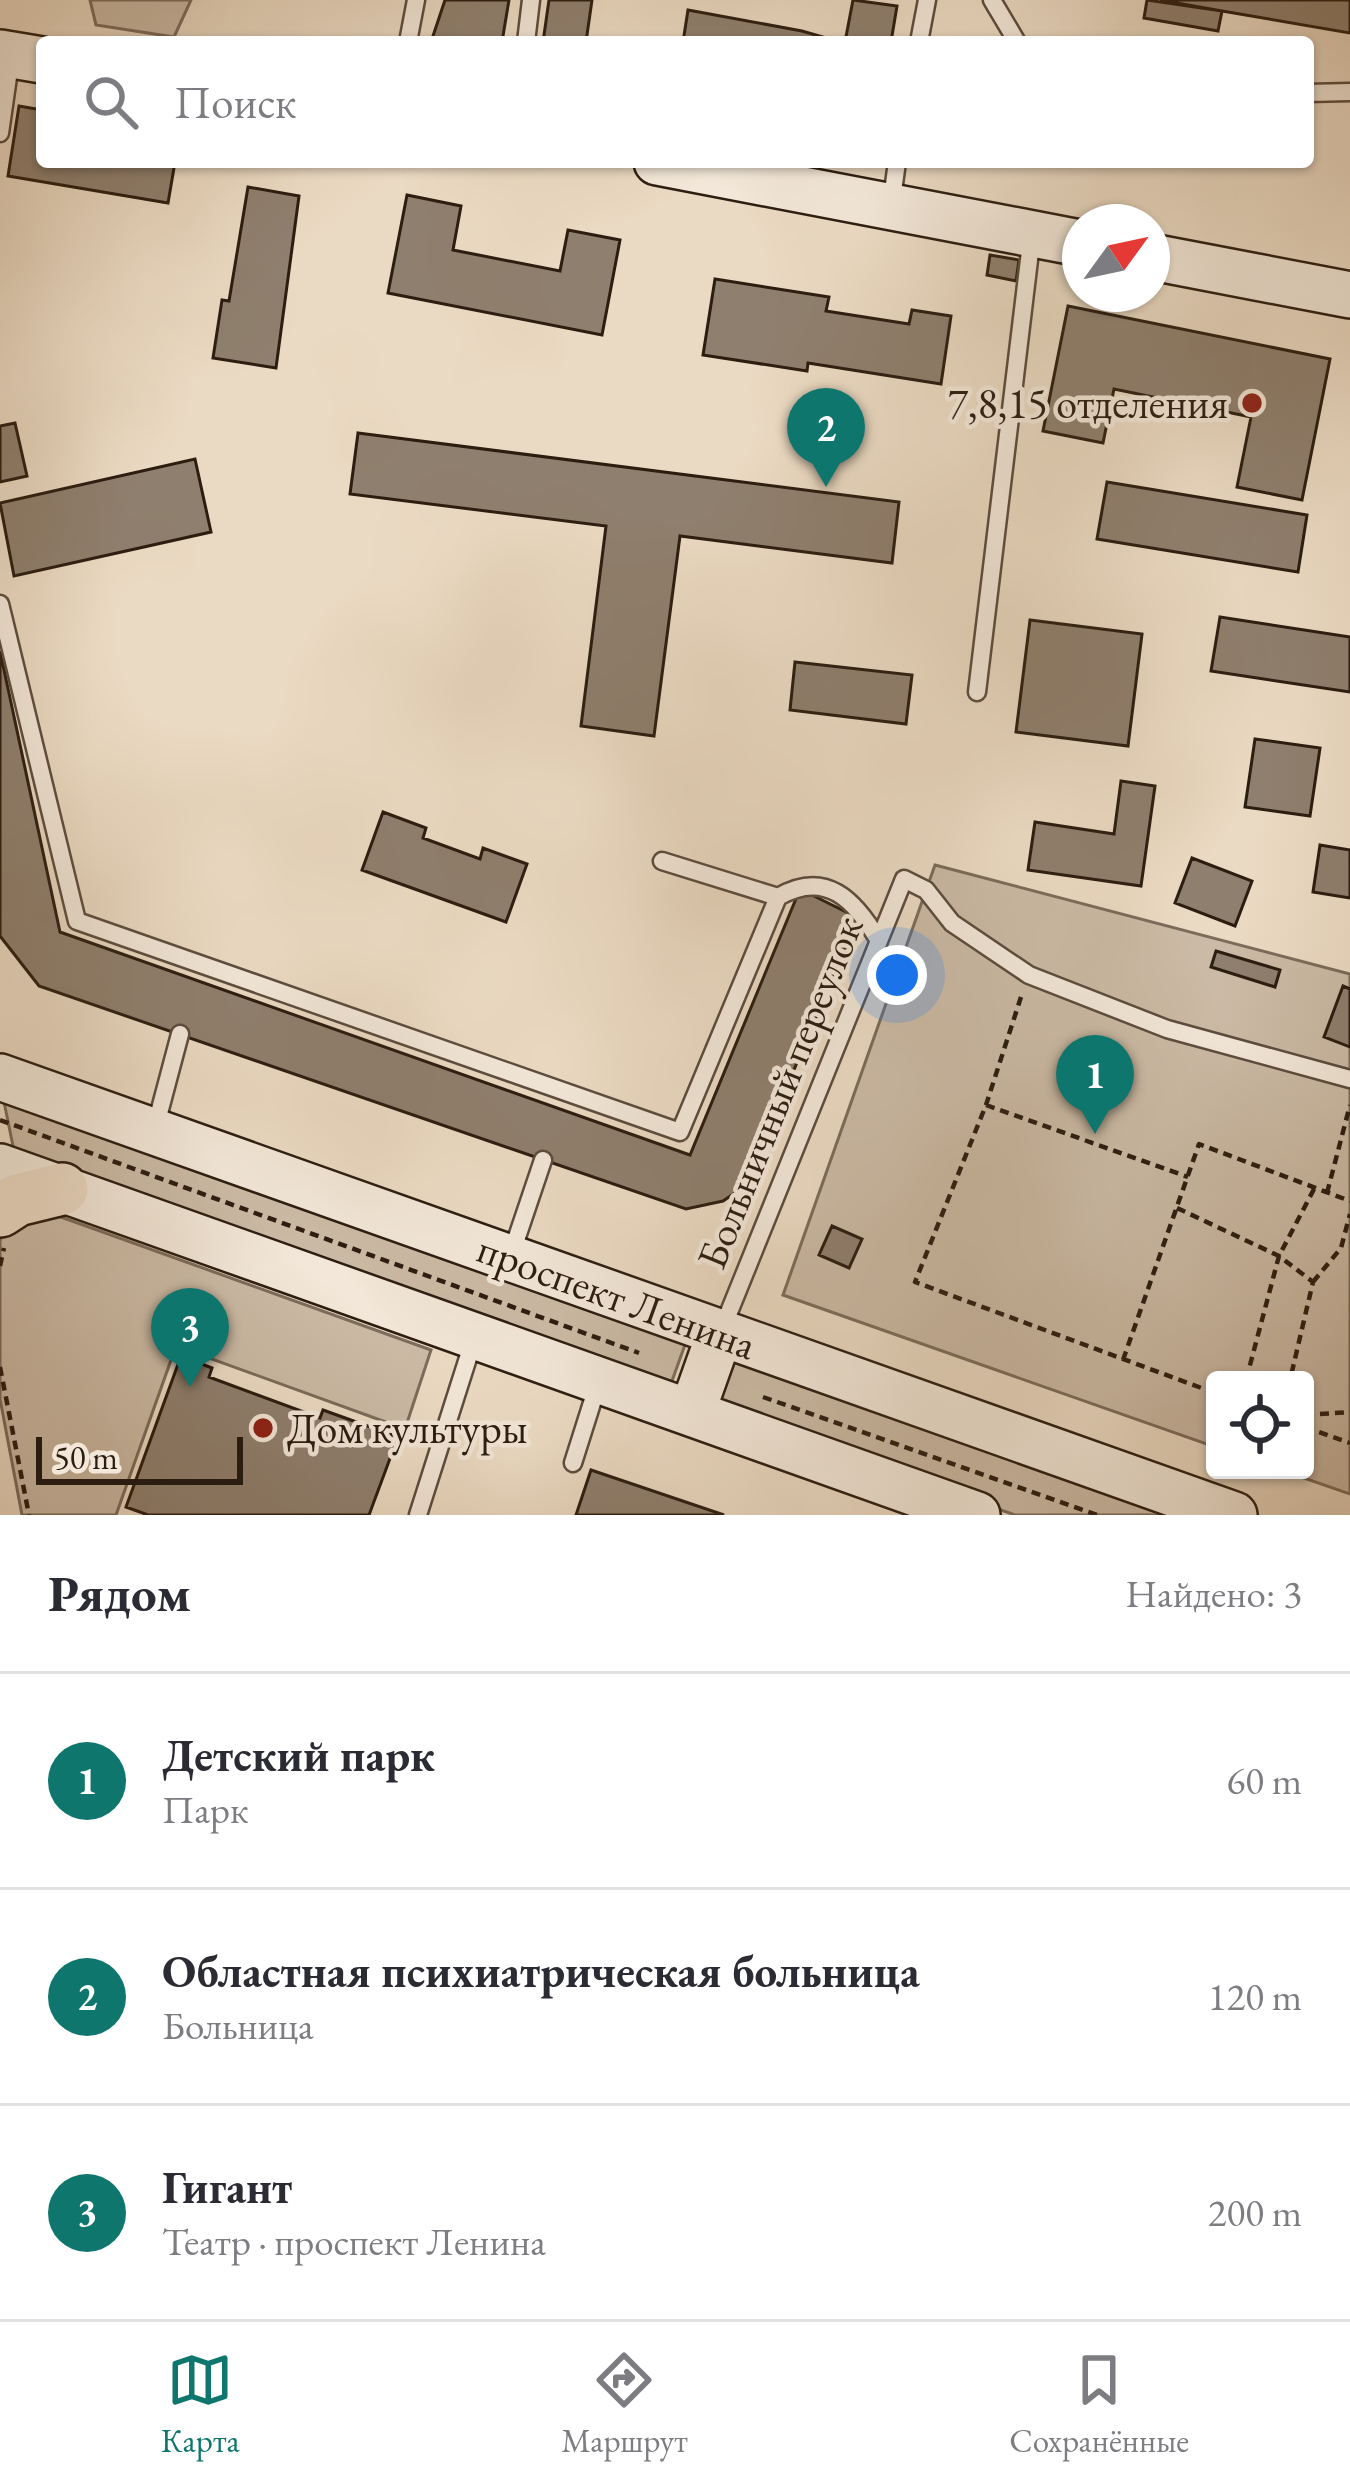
<!DOCTYPE html>
<html lang="ru">
<head>
<meta charset="utf-8">
<style>
  body { margin:0; font-family:"EB Garamond",serif; background:#f7f7f7; color:#2b2b33 }
  .controls { position:absolute; right:36px; bottom:36px; display:grid; overflow:hidden; border-radius:12px; box-shadow:0 3px 9px #0004 }
  .controls button { width:108px; height:108px; display:grid; place-items:center; padding:0; border:0; border-bottom:3px solid #e1e1e2; background:#fff; color:#2b2b33; font:60px sans-serif }
  .compass { position:absolute; left:1062px; top:204px; width:108px; height:108px; border-radius:50%; background:#fff; box-shadow:0 3px 9px #0004; rotate:57deg }
  .scale { position:absolute; left:36px; bottom:30px; width:207px; box-sizing:border-box; padding-left:12px; border:6px solid #2c1d11; border-top:0; font-size:33px; line-height:42px; white-space:nowrap; color:#2c1d11; -webkit-text-stroke:9px #f2e7d8; paint-order:stroke }
  .you { position:absolute; left:897px; top:975px; width:42px; height:42px; margin:-30px; border:9px solid #fff; border-radius:50%; background:#1a73e8; box-shadow:0 0 0 18px #1a73e833 }
  .badge { display:grid; place-items:center; width:78px; height:78px; border-radius:50%; background:#0f766e; color:#fff; font-size:39px; font-weight:700 }
  .pin { position:absolute; translate:-50% -99px; filter:drop-shadow(0 3px 6px #0008) }
  .pin::after { content:''; position:absolute; top:63px; width:42px; height:36px; background:inherit; clip-path:polygon(0 0,100% 0,50% 100%) }
  .list { margin:0; padding:0; list-style:none }
  h2 { display:flex; justify-content:space-between; align-items:center; height:156px; margin:0; padding:0 48px; font-size:51px }
  h2 small { font-size:39px; font-weight:400; color:#7c7c81 }
  .list li { display:grid; grid-template-columns:78px 1fr auto; gap:36px; align-items:center; box-sizing:border-box; height:216px; padding:0 48px; border-top:3px solid #e1e1e2 }
  .list b { display:block; font-size:45px; white-space:nowrap }
  .list p { margin:0; font-size:39px; white-space:nowrap; color:#7c7c81 }
  .list em { font-size:39px; font-style:normal; color:#7c7c81 }
  .icon { flex:none; width:66px; height:66px; fill:none; stroke:currentColor; stroke-width:2; stroke-linecap:round; stroke-linejoin:round }
  .map { position:relative; flex:none; width:1350px; height:1515px; overflow:hidden }
  .search { position:absolute; background:#fff; box-shadow:0 3px 9px #0004; left:36px; right:36px; top:36px; height:132px; display:flex; align-items:center; gap:30px; box-sizing:border-box; padding:0 42px; border-radius:12px; color:#7c7c81; font-size:45px }
  .sheet { height:804px; background:#fff }
  nav { display:flex; justify-content:space-around; align-items:center; box-sizing:border-box; height:168px; border-top:3px solid #e1e1e2; background:#fff; font-size:33px; color:#7c7c81 }
  nav a { display:grid; justify-items:center; gap:6px }
  nav .on { color:#0f766e }
  .map>svg:first-child { display:block }
  .green { fill:#cbbaa5; stroke:#7c6c5b; stroke-width:3 }
  .building { fill:#8f7f6e; stroke:#2c1d11; stroke-width:3 }
  .lines { fill:none; stroke-linecap:round; stroke-linejoin:round }
  .lane-casing { stroke:#5c4c3e; stroke-width:21 }
  .secondary-casing { stroke:#2c1d11; stroke-width:50 }
  .primary-casing { stroke:#2c1d11; stroke-width:56 }
  .path { stroke:#2c1d11; stroke-width:4.5; stroke-dasharray:9 6; stroke-linecap:butt }
  .lane { stroke:#f2e7d8; stroke-width:16 }
  .secondary { stroke:#f2e7d8; stroke-width:45 }
  .primary { stroke:#ebdac3; stroke-width:51 }
  .poi-dot { fill:#8f2418; stroke:#f2e7d8; stroke-width:4.5 }
  .labels { text-anchor:middle; stroke-width:9; stroke-linejoin:round; paint-order:stroke }
  .poi-label { font-size:42px; fill:#2c1d11; stroke:#f2e7d8; text-anchor:end }
  .street-label { font-size:42px; fill:#2c1d11; stroke:#f2e7d8 }
</style>
</head>
<body>
<div class="map">
<svg width="1350" height="1515" viewBox="0 0 1350 1515">
  <rect width="100%" height="100%" fill="#ebdac3"/>
  <filter id="stains"><feTurbulence type="fractalNoise" baseFrequency=".00167" numOctaves="4"/><feColorMatrix values="0 0 0 0 .2 0 0 0 0 .09 0 0 0 0 .02 0 0 0 .5 -.17"/></filter>
  <radialGradient id="worn" r=".72"><stop offset=".6" stop-color="#630" stop-opacity="0"/><stop offset="1" stop-color="#630" stop-opacity=".3"/></radialGradient>
  <path class="green" d="M90 0H191L174 37 96 25Z
    M935 865 1350 974V1494L1281 1470H1305V1380H1215V1447L783 1295Z
    M1 1087 686 1342 668 1392 15 1156Z
    M47 1212 431 1350 405 1429 176 1346 116 1515H22L0 1399V1241L5 1229Z
    M735 1360 1176 1515H1015L717 1410Z"/>
  <path class="building" d="M445 0H509L502 42H431Z
    M549 0H592L586 42H543Z
    M853 0 897 6 891 42H845Z
    M1147 0 1222 11 1218 31 1144 18Z
    M1160 0H1350V33L1222 11Z
    M688 10 802 31 840 42H683Z
    M19 106 42 110V162H175L168 203 8 176Z
    M248 187 299 196 276 368 213 358 222 300 229 301Z
    M407 195 461 206 453 250 560 271 568 230 620 240 602 335 388 293Z
    M990 255 1019 260 1016 281 987 275Z
    M715 279 829 297 826 311 909 324 912 310 951 316 941 384 808 363 807 371 703 355Z
    M1068 306 1330 359 1302 500 1237 487 1251 417 1114 389 1103 443 1043 431Z
    M15 423 27 476 0 482V426Z
    M358 433 899 502 892 563 680 536 654 736 581 726 606 526 350 494Z
    M195 459 211 532 14 576 0 503Z
    M1107 482 1307 515 1298 572 1097 539Z
    M1220 617 1350 637V692L1211 671Z
    M1030 620 1142 634 1128 746 1016 732Z
    M0 651 60 932 690 1155 800 889 858 918 745 1186 723 1201 686 1209 39 986 0 936Z
    M795 662 912 675 906 724 790 710Z
    M1255 739 1320 748 1310 816 1245 807Z
    M1121 781 1155 786 1141 886 1028 870 1035 822 1114 834Z
    M383 812 426 828 423 838 480 859 483 848 527 864 506 922 362 870Z
    M1320 845 1350 850V898L1313 892Z
    M1192 858 1252 881 1235 926 1175 903Z
    M1216 951 1280 970 1275 987 1211 967Z
    M1343 986 1350 989V1047L1324 1037Z
    M832 1226 862 1239 849 1268 819 1255Z
    M181 1356 212 1368 209 1377 320 1418 323 1410 398 1437 369 1515H148L126 1507Z
    M591 1470 724 1515H576Z
    M591 1470 724 1515H576Z"/>
  <g class="lines">
    <g class="lane-casing">
      <path id="lane" d="M992 0 1017 42
        M408 42 416 0
        M526 42 531 0
        M919 42 927 0
        M1308 93 1350 92
        M0 133 11 56
        M891 206 897 162
        M0 604 77 921 680 1132 778 897
        M977 692 1032 235
        M662 861 778 897C826 869 855 900 879 941
        M154 1132 180 1034
        M511 1255 543 1160
        M721 1332 904 879 926 890 952 923 1029 975 1167 1029 1350 1079
        M573 1463 598 1384
        M418 1515 475 1336"/>
    </g>
    <g class="secondary-casing">
      <path id="secondary" d="M0 53 42 60
        M657 162 1080 243
        M1152 257 1350 295
        M0 1077 1234 1515
        M0 1167 977 1515
        M692 1412 720 1333"/>
    </g>
    <g class="primary-casing">
      <path id="primary" d="M0 1211 17 1200 62 1189"/>
    </g>
    <path class="path" d="M1021 997 986 1105 915 1282 1215 1393
      M986 1105 1188 1177
      M0 1120 639 1353
      M1327 1193 1350 1105
      M1177 1208 1279 1256 1313 1282 1290 1380
      M0 1266 4 1248
      M1313 1282 1341 1248 1350 1214
      M1123 1360 1199 1144 1350 1201
      M0 1367 29 1515
      M1246 1380 1279 1256 1314 1189
      M763 1397 1097 1515
      M1305 1415 1350 1412
      M1305 1427 1350 1443"/>
    <use href="#lane" class="lane"/>
    <use href="#secondary" class="secondary"/>
    <use href="#primary" class="primary"/>
  </g>
  <g class="poi-dot">
    <circle cx="1252" cy="403" r="12"/>
    <circle cx="263" cy="1428" r="12"/>
  </g>
  <g class="labels">
    <g class="poi-label">
      <text x="1228" y="418">7,8,15 отделения</text>
      <text x="287" y="1443" text-anchor="start">Дом культуры</text>
    </g>
    <g class="street-label">
      <text transform="translate(779 1092) rotate(-68)" y="15">Больничный переулок</text>
      <text transform="translate(617 1296) rotate(20)" y="15">проспект Ленина</text>
    </g>
  </g>
  <rect width="100%" height="100%" filter="url(#stains)"/>
  <rect width="100%" height="100%" fill="url(#worn)"/>
</svg>
<div class="controls">
<button><svg class="icon" aria-label="locate" viewBox="0 0 24 24"><circle cx="12" cy="12" r="6"/><path d="M12 2v4M12 18v4M2 12h4M18 12h4"/></svg></button>
</div>
<svg class="compass" viewBox="-18 -18 36 36"><path d="M0-13l5 13h-10z" fill="#e53935"/><path d="M0 13l5-13h-10z" fill="#7c7c81"/></svg>
<div class="scale">50 m</div>
<div class="you"></div>
<div class="pin badge" style="left:1095px;top:1134px">1</div>
<div class="pin badge" style="left:826px;top:487px">2</div>
<div class="pin badge" style="left:190px;top:1387px">3</div>
<div class="search"><svg class="icon" aria-label="search" viewBox="0 0 24 24"><circle cx="10" cy="10" r="6"/><path d="M15 15l6 6"/></svg>Поиск</div>
</div>
<section class="sheet">
<h2>Рядом<small>Найдено: 3</small></h2>
<ul class="list">
<li><span class="badge">1</span><div><b>Детский парк</b><p>Парк</p></div><em>60 m</em></li>
<li><span class="badge">2</span><div><b>Областная психиатрическая больница</b><p>Больница</p></div><em>120 m</em></li>
<li><span class="badge">3</span><div><b>Гигант</b><p>Театр · проспект Ленина</p></div><em>200 m</em></li>
</ul>
</section>
<nav>
<a class="on"><svg class="icon" aria-label="map" viewBox="0 0 24 24"><path d="M3 6l6-2 6 2 6-2v14l-6 2-6-2-6 2zM9 4v14M15 6v14"/></svg>Карта</a>
<a><svg class="icon" aria-label="directions" viewBox="0 0 24 24"><path d="M12 3l9 9-9 9-9-9zM9 14v-3h6M13 9l2 2-2 2"/></svg>Маршрут</a>
<a><svg class="icon" aria-label="saved" viewBox="0 0 24 24"><path d="M7 4h10v16l-5-4-5 4z"/></svg>Сохранённые</a>
</nav>
</body>
</html>
